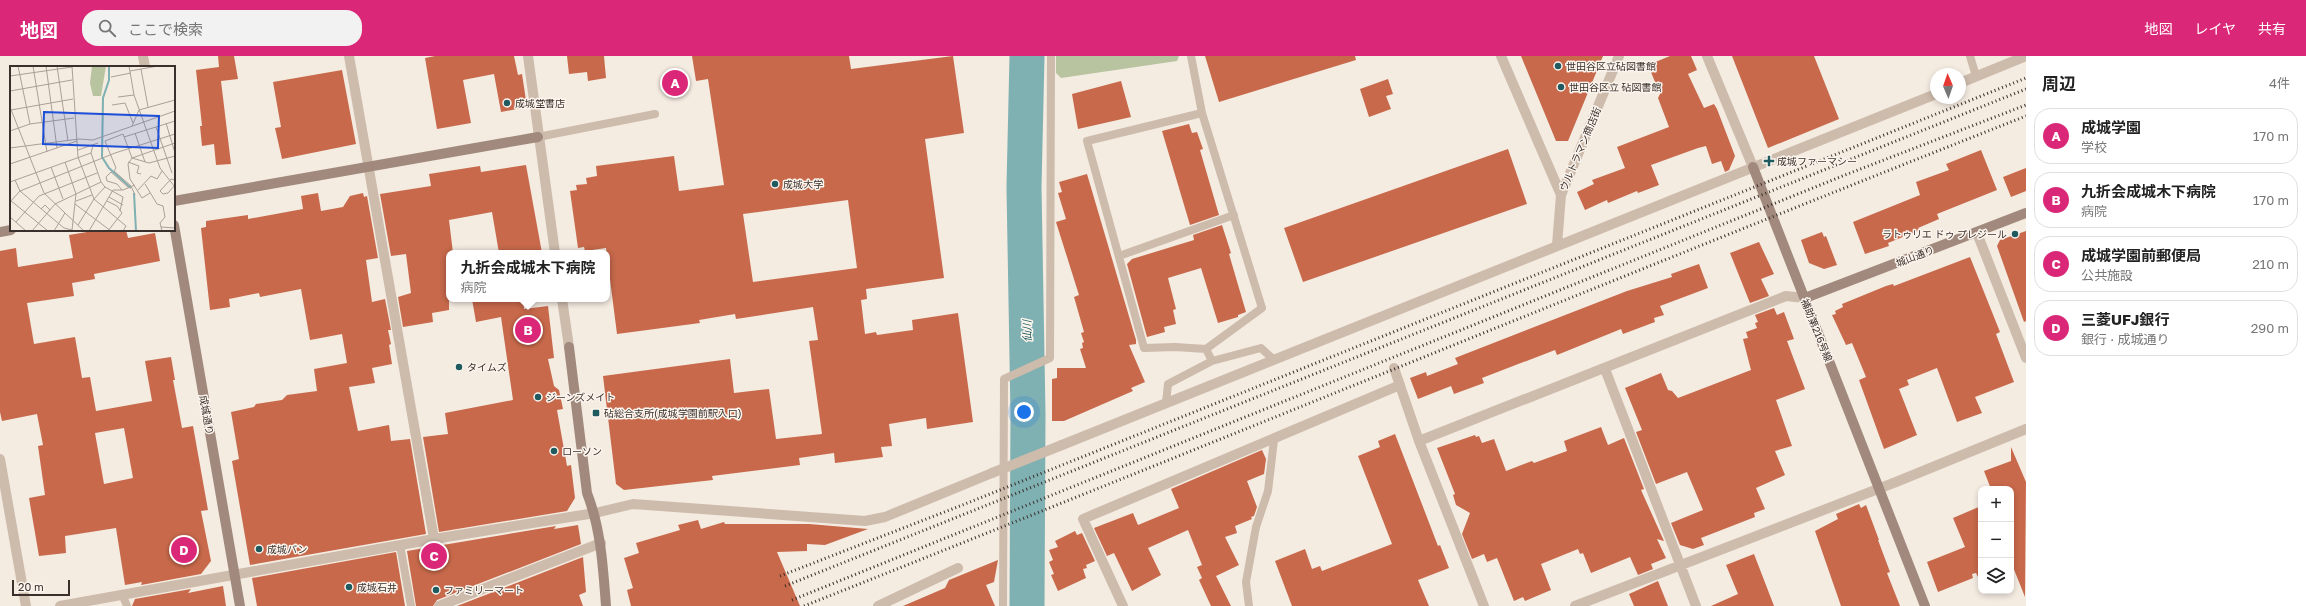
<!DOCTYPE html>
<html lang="ja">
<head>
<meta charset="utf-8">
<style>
  body { margin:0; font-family:"Golos Text","Noto Sans JP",sans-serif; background:#f2f2f2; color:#222 }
  .controls { position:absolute; right:12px; bottom:12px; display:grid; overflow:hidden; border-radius:8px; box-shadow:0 2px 6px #0003 }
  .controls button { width:36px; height:36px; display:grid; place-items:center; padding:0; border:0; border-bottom:1px solid #e0e0e0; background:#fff; color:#222; font:20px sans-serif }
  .compass { position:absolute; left:1930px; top:12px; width:36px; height:36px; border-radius:50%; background:#fff; box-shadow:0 2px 6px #0003; rotate:358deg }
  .scale { position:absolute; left:12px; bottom:10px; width:58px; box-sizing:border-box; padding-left:4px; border:2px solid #3b302b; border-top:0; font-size:11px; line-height:14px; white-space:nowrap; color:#3b302b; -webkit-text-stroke:3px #fbf5ee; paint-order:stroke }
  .you { position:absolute; left:1024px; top:356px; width:14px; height:14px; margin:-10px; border:3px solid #fff; border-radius:50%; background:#1a73e8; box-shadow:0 0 0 6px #1a73e833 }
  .badge { display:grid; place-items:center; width:26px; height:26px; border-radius:50%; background:#db2777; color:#fff; font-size:13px; font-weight:700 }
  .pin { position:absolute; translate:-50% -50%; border:2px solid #fff; box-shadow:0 1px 4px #0006 }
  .popup { position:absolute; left:446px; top:194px; width:164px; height:52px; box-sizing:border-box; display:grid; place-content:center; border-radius:8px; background:#fff; filter:drop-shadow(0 1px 3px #0005); font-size:13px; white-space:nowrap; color:#767676 }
  .popup b { font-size:15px; color:#222 }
  .popup::after { content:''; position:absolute; left:50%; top:100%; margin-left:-8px; border:8px solid transparent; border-top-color:#fff }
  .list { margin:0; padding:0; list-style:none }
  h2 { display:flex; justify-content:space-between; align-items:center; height:52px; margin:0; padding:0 16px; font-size:17px }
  h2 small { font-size:13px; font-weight:400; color:#767676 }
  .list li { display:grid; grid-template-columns:26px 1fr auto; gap:12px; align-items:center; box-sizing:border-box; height:56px; margin:0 8px 8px; padding:0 8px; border:1px solid #e0e0e0; border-radius:16px }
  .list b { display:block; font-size:15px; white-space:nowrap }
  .list p { margin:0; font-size:13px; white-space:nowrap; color:#767676 }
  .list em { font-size:13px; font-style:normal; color:#767676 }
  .icon { flex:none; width:22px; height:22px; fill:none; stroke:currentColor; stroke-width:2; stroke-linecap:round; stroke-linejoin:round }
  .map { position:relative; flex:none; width:2026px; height:550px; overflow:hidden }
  header { display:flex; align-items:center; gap:24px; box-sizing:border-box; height:56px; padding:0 20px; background:#db2777; color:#fff }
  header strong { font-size:19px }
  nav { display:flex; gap:22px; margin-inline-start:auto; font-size:14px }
  .search { width:280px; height:36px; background:#f2f2f2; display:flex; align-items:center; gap:10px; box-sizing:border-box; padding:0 14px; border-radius:16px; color:#767676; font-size:15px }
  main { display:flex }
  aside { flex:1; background:#fff }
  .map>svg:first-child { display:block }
  .green { fill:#b8c4a0 }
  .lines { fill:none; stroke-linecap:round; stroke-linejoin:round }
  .river { stroke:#7fb0b2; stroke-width:35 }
  .building { fill:#c8694b; fill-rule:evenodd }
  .lane { stroke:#cdbbac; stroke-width:8 }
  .street { stroke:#cdbbac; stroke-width:10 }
  .secondary { stroke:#a18a7d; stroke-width:10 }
  .rail { stroke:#3b302b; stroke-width:3; stroke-dasharray:1 3; stroke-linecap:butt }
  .street-bridge { stroke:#cdbbac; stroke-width:10 }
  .poi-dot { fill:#1f5a5e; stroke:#fbf5ee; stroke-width:1.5 }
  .labels { text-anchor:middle; stroke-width:3; stroke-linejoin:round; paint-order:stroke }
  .poi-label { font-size:10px; fill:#3b302b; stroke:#fbf5ee; text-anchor:start }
  .street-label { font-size:10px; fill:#3b302b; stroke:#fbf5ee }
  .water-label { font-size:11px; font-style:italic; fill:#1f5a5e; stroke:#fbf5ee }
  .inset-river { fill:none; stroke:#7fb0b2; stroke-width:2 }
  .inset-road { fill:none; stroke:#aaa098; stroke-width:1 }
  .view { fill:#1d4ed8; fill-opacity:0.15; stroke:#1d4ed8; stroke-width:2 }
  .inset-edge { fill:none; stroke:#3b302b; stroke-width:2 }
</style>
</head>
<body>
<header>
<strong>地図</strong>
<div class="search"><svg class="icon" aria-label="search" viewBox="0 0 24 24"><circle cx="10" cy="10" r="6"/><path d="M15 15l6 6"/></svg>ここで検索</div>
<nav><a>地図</a><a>レイヤ</a><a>共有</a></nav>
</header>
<main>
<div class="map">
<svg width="2026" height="550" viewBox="0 0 2026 550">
  <rect width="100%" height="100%" fill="#f4ebe1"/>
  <path class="green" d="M1056 0H1179L1177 5 1061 22 1056 17Z"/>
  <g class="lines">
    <path class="river" d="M1027 0 1024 131 1028 358 1027 550"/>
  </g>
  <path class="building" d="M218 0H234L238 23 221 25 231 108 216 109 214 88 202 90 200 70H202L196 14 219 11Z
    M435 0H514L518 19 522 18 527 51 501 56 494 18 463 24 471 67 437 73 425 2Z
    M567 0H604L606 22 588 25 587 16 569 18Z
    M692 0H849L851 13 953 0 964 77 925 83 944 222 866 233 867 243 861 244 865 278 876 276 877 279 913 274 912 264 958 257 973 366 927 373 926 362 889 368 892 390 881 391 883 401 835 407 834 397 799 402 800 409 712 420 713 424 624 434 616 428 603 320 730 303 734 337 769 333 776 383 822 378 809 285 818 284 813 251 736 263 735 258 699 264 700 267 617 278 606 192 585 195 584 191 578 192 570 135 577 134 576 129 587 128 586 122 597 120 596 110 674 100 679 135 724 129 708 23 696 25ZM848 144 857 212 753 226 743 158Z
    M1205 0H1355L1356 4 1219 46Z
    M1521 0H1603L1568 85H1556Z
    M1670 0H1691L1697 14 1688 18 1704 52 1714 48 1717 53 1735 100 1729 114 1725 116 1721 105 1712 108 1706 90 1698 92 1651 109 1659 129 1638 137 1637 135 1608 147 1607 144 1585 154 1577 136 1594 128 1592 124 1625 112 1617 91 1669 71 1658 42 1660 38 1648 9Z
    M1732 0H1814L1839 63 1768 92Z
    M342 14 356 88 282 103 275 72 281 71 273 26Z
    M1388 23 1393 38 1386 40 1391 53 1369 61 1360 33Z
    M1121 25 1131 61 1078 73 1072 38Z
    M1189 68 1192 77 1197 76 1203 93 1200 94 1219 159 1190 169 1162 75Z
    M1508 93 1527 148 1303 226 1284 172Z
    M1981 94 1997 134 1937 158 1939 163 1918 172 1920 174 1888 187 1889 190 1865 198 1853 166 1920 139 1916 126 1949 114 1946 108Z
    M526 109 542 197H499L492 156 449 164 453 197H449V254L432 257 433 266 403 271 398 241 411 237 406 198 391 200 380 138 431 130 429 118 480 110 481 116Z
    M2026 112V135L2011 141 2003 121Z
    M1087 118 1136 284V288L1129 289 1145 326 1131 332 1133 335 1064 365H1052V323L1057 322V312H1086L1080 293 1083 292 1082 287 1084 286 1081 277 1084 276 1074 241 1079 239 1056 166 1066 163 1058 137 1062 136 1059 126Z
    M318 137 321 155 343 151 350 140 363 137 364 141 367 140 378 202 366 204 372 246 385 243 391 274H388L391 288 389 289 392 308 372 312 375 327 349 331 358 375 389 369 391 385 410 383 426 478 250 509 232 405 239 403 231 356 254 351 256 348 282 344 287 339 317 335 314 313 347 307 342 278 310 284 301 233 260 241 259 237 229 243 230 251 210 254 201 172 206 171V165L248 159V163L303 153 301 140Z
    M1222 169 1231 197 1229 198 1246 256 1238 259V261L1218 267 1201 212 1168 222 1176 253 1173 254 1176 268 1164 271 1165 276 1147 281 1127 208 1132 203 1194 184 1193 179Z
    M99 174H126L128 182 155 177 160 205 94 218 95 223 72 227 74 240 27 247 34 288 75 281 82 322 90 321 96 355 152 345 145 305 171 301 175 324H173L182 372 193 370 208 454 201 455 211 505 201 518 141 529 142 526 125 529 116 472 65 480 66 497 39 500 29 442 45 439 38 390 43 389 37 358 2 365 0 356V195L16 192 18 211 73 202 69 179ZM124 372 133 422 104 428 95 377Z
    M2026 175V265L2024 266 1997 190 2000 184Z
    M1822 176 1824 181 1826 180 1837 209 1824 213 1809 207 1801 184Z
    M1759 186 1774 218 1761 223 1769 240 1750 247 1730 197Z
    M1970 201 2000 276 1996 278 2014 326 1975 341 1982 357 1957 366 1937 312 1907 324 1909 329 1899 333 1917 379 1884 393 1859 324 1866 321 1852 287 1846 289 1832 259 1836 258 1835 255 1843 251 1842 248 1886 230 1893 228 1894 230Z
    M1699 208 1708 232 1660 250 1664 259 1654 262 1655 266 1623 278 1621 273 1557 299 1555 294 1482 322 1484 327 1454 338 1451 330 1418 343 1410 322 1426 316 1427 320 1458 308 1455 302 1627 235 1672 221 1671 218Z
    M472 243H523L524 253 548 250 554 302 548 303 554 330 559 334 563 353 557 354 567 410 571 409 575 442 567 455 439 476 423 381 448 378 445 357 513 344 501 261 476 266Z
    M1774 252 1777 259 1784 256 1794 283 1787 285 1805 333 1776 344 1792 390 1775 395 1785 419 1756 432 1765 453 1754 457 1755 461 1701 482 1704 489 1693 493 1680 489 1671 467 1703 454 1687 416 1656 428 1636 376 1642 374 1625 332 1661 317 1668 334 1672 335 1678 342 1751 314 1743 283 1748 282 1746 276 1757 272 1755 267 1758 266 1755 259Z
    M1601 371 1608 389 1624 382 1644 433 1641 434 1664 485 1657 483 1666 502 1651 508 1653 513 1638 519 1630 501 1591 517 1583 497 1580 498 1578 493 1541 508 1551 534 1525 545 1523 541 1514 545 1497 502 1487 506 1484 498 1472 503 1462 478 1470 457 1456 449 1453 439 1455 438 1437 392 1475 379 1476 381 1479 380 1482 387 1494 383 1506 415 1532 405 1534 407 1567 395 1564 385Z
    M1395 378 1438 490 1440 489 1449 512 1418 524 1429 550H1292L1275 505 1305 493 1312 513 1320 510 1322 515 1392 488 1358 400 1380 391 1378 385Z
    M2011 391 2026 426 2025 541 2011 506V433H1991L1984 415 2011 405Z
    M1262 394 1266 403 1264 418 1247 425 1257 451 1254 460 1251 461 1252 463 1235 470 1237 477 1225 481 1239 509 1216 520 1231 550H1211L1199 524 1202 522 1197 511 1202 509 1188 474 1148 492 1161 519 1132 535 1114 497 1107 500 1094 472 1133 457 1138 469 1179 452 1171 433Z
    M1859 448 1861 452 1866 449 1879 484H1878L1890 516 1887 517 1900 550H1841L1815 475 1838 463 1836 458Z
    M1981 450V527L1976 517 1972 518 1973 522 1938 536 1927 506 1965 491 1953 462Z
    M698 464 701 473 724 466 725 468H809L868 473 825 489 807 488V495L777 496 800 550H631L627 534 633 532 624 502 639 497 636 487 680 474 678 469Z
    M578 469 581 488 437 544 433 550H416L407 495 556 470 554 473Z
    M1075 475 1077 479 1082 477 1095 505 1086 509 1087 512 1083 513 1086 522 1058 535 1051 519 1054 518 1049 506 1053 504 1049 494 1058 491 1055 485Z
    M396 496 405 550H257L252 522Z
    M1754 498 1774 550H1711L1738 538 1726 509Z
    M583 501 586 536 579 539 583 550H457Z
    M998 504 994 526 986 529 995 550H903L945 532 949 524Z
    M1658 525 1668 550H1634L1629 538Z
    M223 530 226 550H132L135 543 191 533 188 537Z"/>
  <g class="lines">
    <path class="lane" d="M1191 0 1202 57 1262 252 1206 293 1212 305
      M1970 0 1976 20
      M1202 57 1087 85 1144 292 1175 291 1206 293
      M538 81 655 58
      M1119 200 1234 159
      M1166 347 1168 328 1212 305 1261 292 1273 303
      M400 489 411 550
      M122 538 127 550
      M1003 550 1004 323 1050 302 1051 0
      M1249 550 1246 526 1256 471 1268 435 1274 384"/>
    <path class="street" d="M143 0 145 11
      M349 0 434 483
      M528 0 555 197
      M1501 0 1561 139
      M1707 0 1753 111
      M1960 27 2026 0
      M1977 177 2026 302
      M1557 189 1561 139 1619 0
      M562 243 569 291
      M1394 312 1419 385 1484 550
      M1605 313 1696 550
      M1419 385 1786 240 1805 242
      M1062 389 1936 38
      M0 403 26 550
      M60 550 434 483 595 457 633 448 865 465 885 461 992 417
      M439 550 601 487
      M878 550 958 512
      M1123 550 1083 463 1400 329
      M1575 550 1896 426 2026 373"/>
    <path class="secondary" d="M1753 111 1925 550
      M174 145 538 81
      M174 169 240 550
      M0 176 11 174
      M1805 242 2026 157
      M569 291 587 437C601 473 603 511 606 550"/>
    <path class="rail" d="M780 520 965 448 2026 22
      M785 530 2026 33
      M792 544 1845 119 2026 49
      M804 550C1212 388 1618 221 2026 60"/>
    <path class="street-bridge" d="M992 417 1062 389"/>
  </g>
  <g class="poi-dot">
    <circle cx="1558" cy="10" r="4"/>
    <circle cx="1561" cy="31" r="4"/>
    <circle cx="507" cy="47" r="4"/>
    <path d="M1767 99h4v4h4v4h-4v4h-4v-4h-4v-4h4z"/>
    <circle cx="775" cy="128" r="4"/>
    <circle cx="2015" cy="178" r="4"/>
    <circle cx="459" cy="311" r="4"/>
    <circle cx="538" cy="341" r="4"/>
    <rect x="592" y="353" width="8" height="8" rx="2"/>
    <circle cx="554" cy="395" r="4"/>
    <circle cx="259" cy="493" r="4"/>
    <circle cx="349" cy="531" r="4"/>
    <circle cx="436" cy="534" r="4"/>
  </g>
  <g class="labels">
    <g class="poi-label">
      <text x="1566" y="14">世田谷区立砧図書館</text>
      <text x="1569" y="35">世田谷区立 砧図書館</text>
      <text x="515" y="51">成城堂書店</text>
      <text x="1777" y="109">成城ファーマシー</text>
      <text x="783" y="132">成城大学</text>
      <text x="2007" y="182" text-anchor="end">ラトゥリエ ドゥ プレジール</text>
      <text x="467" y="315">タイムズ</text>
      <text x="546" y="345">ジーンズメイト</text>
      <text x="604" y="361">砧総合支所(成城学園前駅入口)</text>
      <text x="562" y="399">ローソン</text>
      <text x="267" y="497">成城パン</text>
      <text x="357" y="535">成城石井</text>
      <text x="444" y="538">ファミリーマート</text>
    </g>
    <g class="street-label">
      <text transform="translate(1580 93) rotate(-67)" y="4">ウルトラマン商店街</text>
      <text transform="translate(1915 200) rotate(-21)" y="4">城山通り</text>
      <text transform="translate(1817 274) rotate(68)" y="4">補助第216号線</text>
      <text transform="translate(207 359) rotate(80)" y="4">成城通り</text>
    </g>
    <g class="water-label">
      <text transform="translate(1027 275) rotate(-91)" y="4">仙川</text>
    </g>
  </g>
  <g transform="translate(10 10)">
    <rect width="165" height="165" fill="#f4ebe1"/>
    <path d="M82 0H96L91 30H83L80 17Z" fill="#b8c4a0"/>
    <path class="inset-river" d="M99 0V14L93 32 92 91 99 102 121 122M124 127 126 165"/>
    <path class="inset-road" d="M8 0 20 58M23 0 37 86M36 0 47 82M47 0 58 75M62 0 68 91 84 133 116 160 113 165M119 0 124 29 150 102 165 121M131 3 138 41M120 5 148 0M0 10 62 1M101 11 121 7M0 25 62 14M108 31 124 29M102 39 115 37 123 57M0 41 34 127 74 165M1 44 63 33M156 57 165 87M122 60 129 44 165 34M146 61 162 107M0 65 20 58 64 52M125 67 135 96M113 68 95 75 106 102 104 105 121 120 125 129M113 68 122 92 139 97 165 90M114 71 165 55M83 79 81 87 91 116 95 121 113 131 110 145M0 82 69 73 83 74 165 45M68 84 88 77M55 96 66 128 62 164M118 96 129 100 127 107 131 108M0 98 67 75M41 101 53 133M5 114 10 125 54 162 62 164M0 116 81 87M135 118 147 138 153 140 155 151 150 157 152 165M164 120 158 127 153 128 150 125 161 113 165 114M112 124 107 118 97 115 96 111 101 106 119 122M128 124 141 110 147 113 152 105M140 127 132 132 120 113 118 98 122 92 165 77M99 131 113 139M0 134 38 165M66 135 82 129M97 135 107 140 112 147 98 165M0 136 10 125 105 87 165 68M65 138 101 165M31 143 35 139 40 144M0 151 16 165M6 156 29 130 87 107M68 159 84 133 95 121M151 161 165 162M22 165 45 138 91 116M44 165 55 147M79 165 103 124H113L125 119"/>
    <path class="view" d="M34 46 149 50 148 82 33 78Z"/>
    <rect width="165" height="165" class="inset-edge"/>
  </g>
</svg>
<div class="controls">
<button>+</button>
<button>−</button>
<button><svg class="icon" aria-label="layers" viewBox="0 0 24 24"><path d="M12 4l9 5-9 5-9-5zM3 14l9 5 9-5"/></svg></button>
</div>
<svg class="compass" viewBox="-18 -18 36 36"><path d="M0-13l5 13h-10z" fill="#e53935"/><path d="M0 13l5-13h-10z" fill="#767676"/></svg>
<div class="scale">20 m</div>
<div class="you"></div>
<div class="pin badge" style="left:675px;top:27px">A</div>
<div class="pin badge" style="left:528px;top:274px">B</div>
<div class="popup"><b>九折会成城木下病院</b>病院</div>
<div class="pin badge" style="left:434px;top:500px">C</div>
<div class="pin badge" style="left:184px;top:494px">D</div>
</div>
<aside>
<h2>周辺<small>4件</small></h2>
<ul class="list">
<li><span class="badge">A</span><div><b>成城学園</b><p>学校</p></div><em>170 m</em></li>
<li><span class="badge">B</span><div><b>九折会成城木下病院</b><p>病院</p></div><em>170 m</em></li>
<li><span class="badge">C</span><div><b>成城学園前郵便局</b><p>公共施設</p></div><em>210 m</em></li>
<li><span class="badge">D</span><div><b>三菱UFJ銀行</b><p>銀行 · 成城通り</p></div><em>290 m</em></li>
</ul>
</aside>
</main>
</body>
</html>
